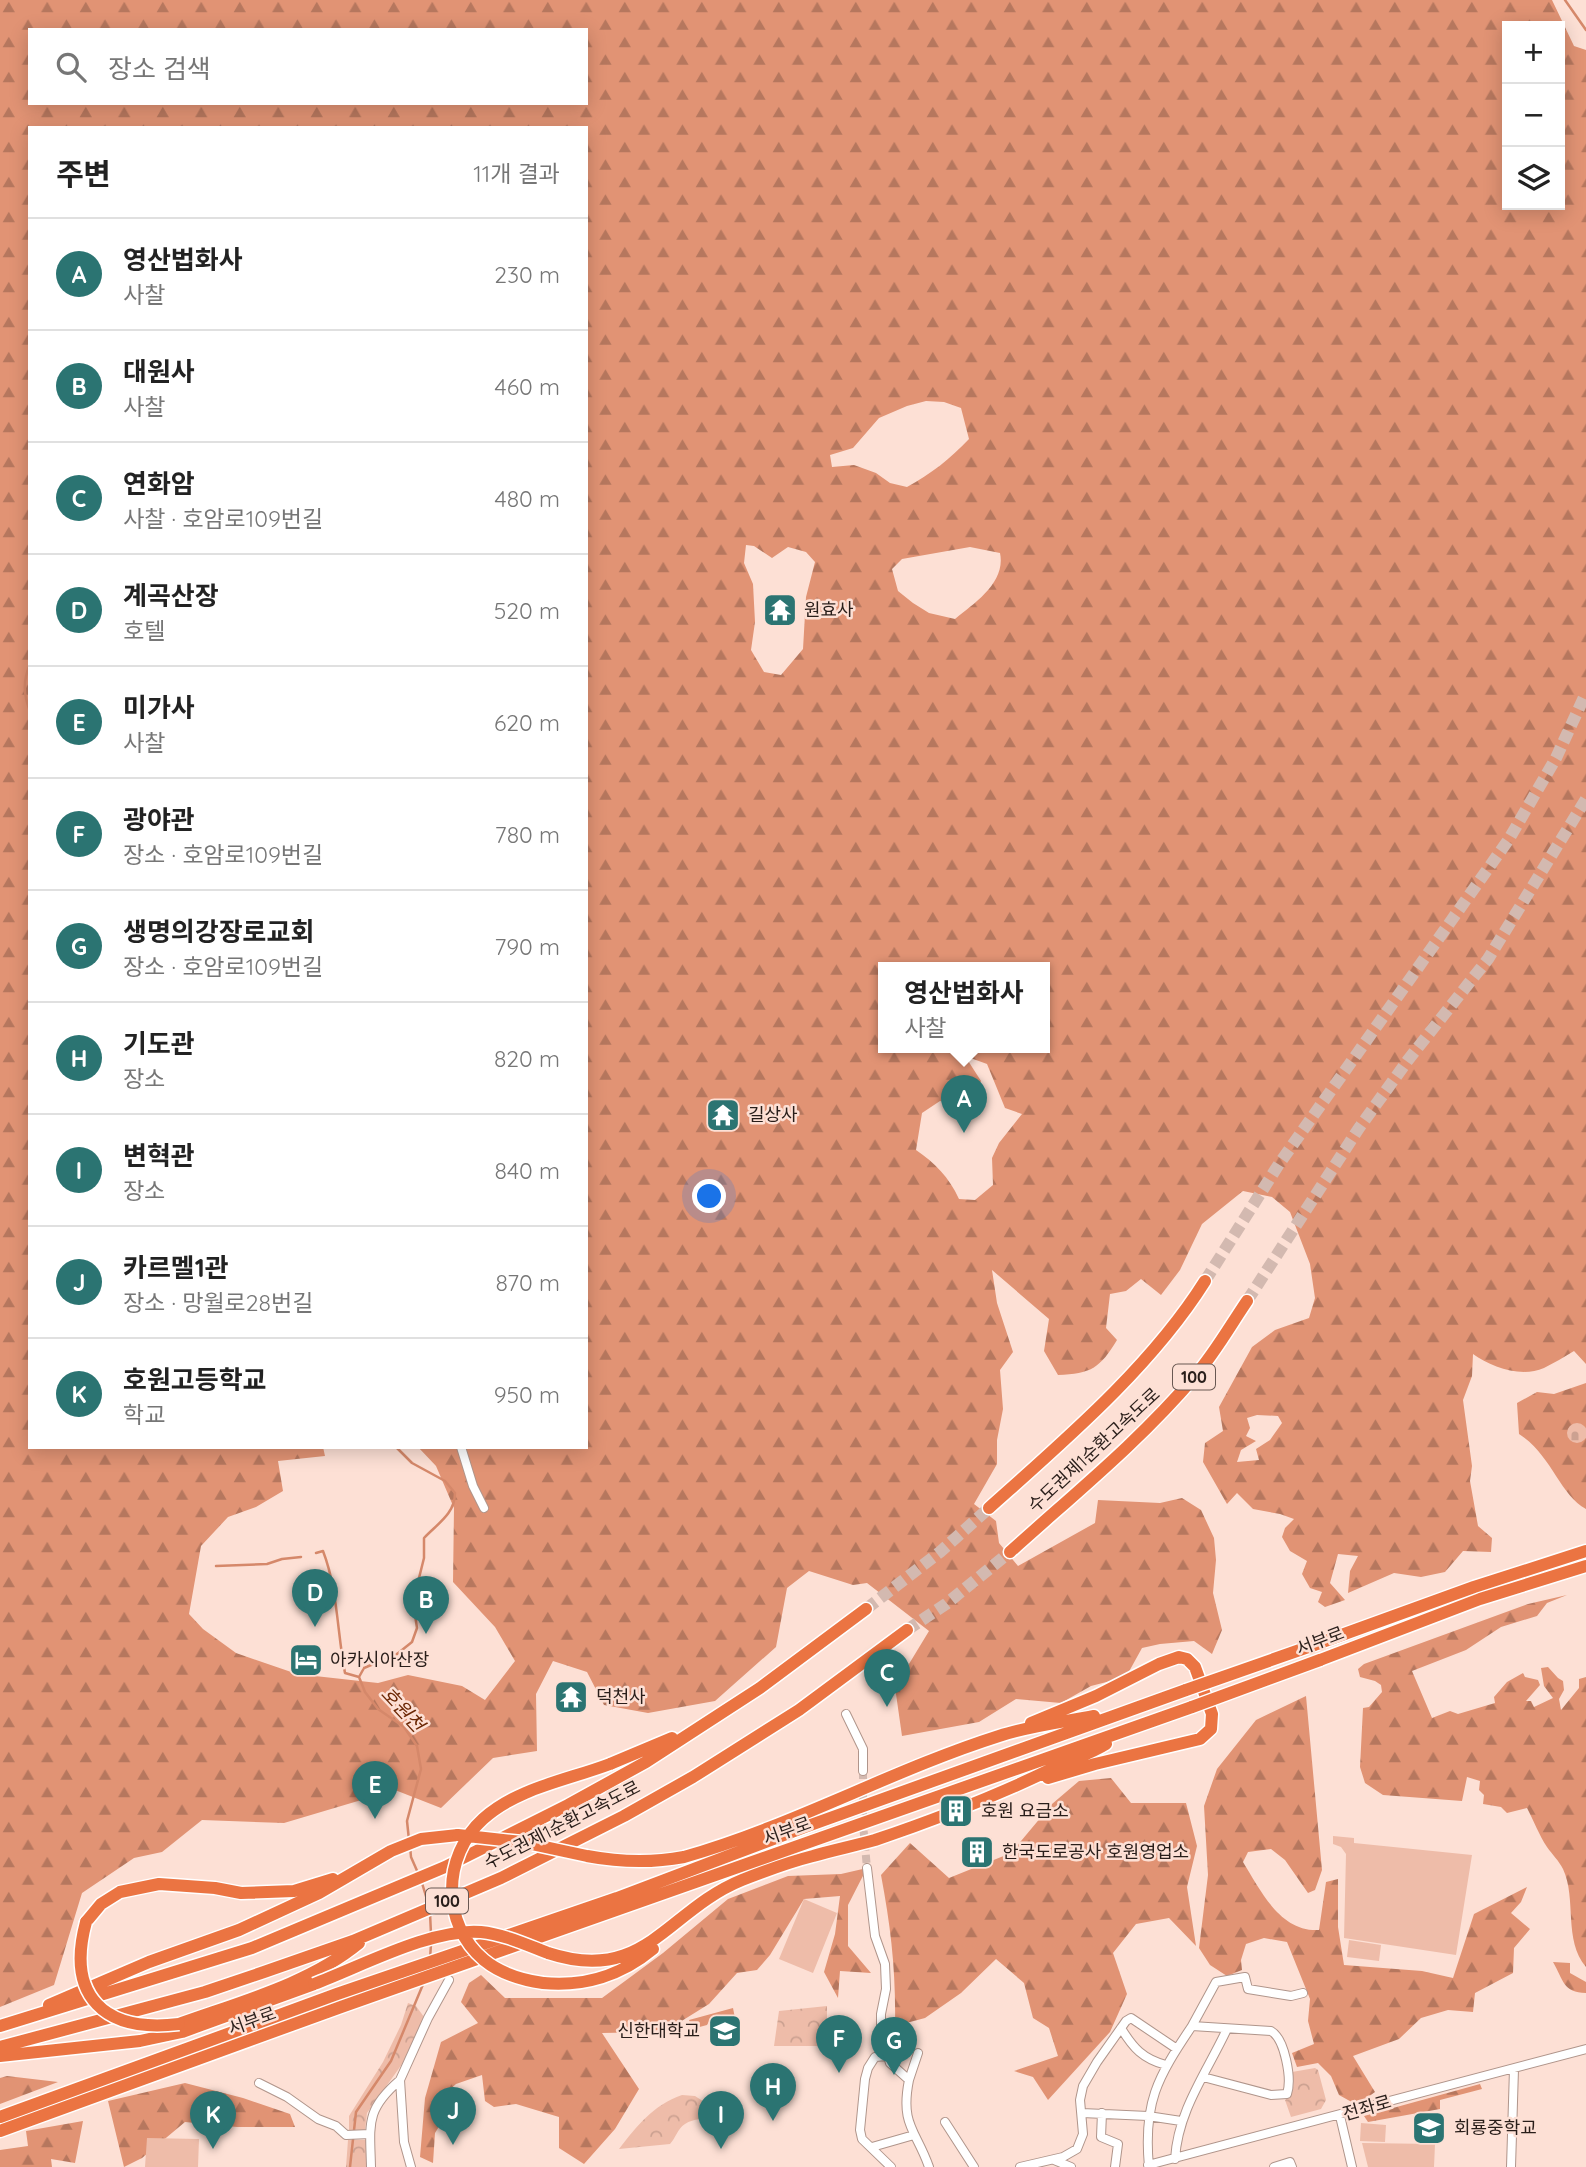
<!DOCTYPE html>
<html lang="ko">
<head>
<meta charset="utf-8">
<style>
  body { margin:0; font-family:Quicksand,"Noto Sans KR",sans-serif; background:#f6f6f6; color:#222 }
  .controls { position:absolute; right:21px; top:21px; display:grid; overflow:hidden; border-radius:0px; box-shadow:0 4px 18px #0003 }
  .controls button { width:63px; height:63px; display:grid; place-items:center; padding:0; border:0; border-bottom:2px solid #e0e0e0; background:#fff; color:#222; font:35px sans-serif }
  .you { position:absolute; left:710px; top:1197px; width:24px; height:24px; margin:-18px; border:5px solid #fff; border-radius:50%; background:#1a73e8; box-shadow:0 0 0 10px #1a73e833 }
  .badge { display:grid; place-items:center; width:46px; height:46px; border-radius:50%; background:#2b7472; color:#fff; font-size:23px; font-weight:700 }
  .pin { position:absolute; translate:-50% -58px; filter:drop-shadow(0 2px 4px #0008) }
  .pin::after { content:''; position:absolute; top:37px; width:24px; height:21px; background:inherit; clip-path:polygon(0 0,100% 0,50% 100%) }
  .popup { position:absolute; left:878px; top:962px; width:172px; height:91px; box-sizing:border-box; display:grid; place-content:center; border-radius:0px; background:#fff; filter:drop-shadow(0 2px 5px #0005); font-size:23px; white-space:nowrap; color:#767676 }
  .popup b { font-size:26px; color:#222 }
  .popup::after { content:''; position:absolute; left:50%; top:100%; margin-left:-14px; border:14px solid transparent; border-top-color:#fff }
  .list { margin:0; padding:0; list-style:none }
  h2 { display:flex; justify-content:space-between; align-items:center; height:91px; margin:0; padding:0 28px; font-size:30px }
  h2 small { font-size:23px; font-weight:400; color:#767676 }
  .list li { display:grid; grid-template-columns:46px 1fr auto; gap:21px; align-items:center; box-sizing:border-box; height:112px; padding:0 28px; border-top:2px solid #e0e0e0 }
  .list b { display:block; font-size:26px; white-space:nowrap }
  .list p { margin:0; font-size:23px; white-space:nowrap; color:#767676 }
  .list em { font-size:23px; font-style:normal; color:#767676 }
  .icon { flex:none; width:38px; height:38px; fill:none; stroke:currentColor; stroke-width:2; stroke-linecap:round; stroke-linejoin:round }
  .map { position:relative; flex:none; width:1586px; height:2167px; overflow:hidden }
  .search { position:absolute; background:#fff; box-shadow:0 4px 18px #0003; left:28px; top:28px; width:560px; height:77px; display:flex; align-items:center; gap:18px; box-sizing:border-box; padding:0 24px; border-radius:0px; color:#767676; font-size:26px }
  .panel { position:absolute; background:#fff; box-shadow:0 4px 18px #0003; left:28px; top:126px; width:560px; height:1323px; border-radius:0px }
  .map>svg:first-child { display:block }
  .forest { fill:url(#forest-firs); fill-rule:evenodd }
  .cemetery { fill:url(#cemetery-stones) }
  .park { fill:url(#park-crowns) }
  .pitch { fill:#eebca9 }
  .lines { fill:none; stroke-linecap:round; stroke-linejoin:round }
  .stream { stroke:#d5886a; stroke-width:2.5 }
  .minor-tunnel { stroke:#d3b9b0; stroke-width:8; stroke-dasharray:8 4; stroke-linecap:butt }
  .highway-tunnel { stroke:#d3b9b0; stroke-width:12; stroke-dasharray:12 6; stroke-linecap:butt }
  .minor-casing { stroke:#b0958b; stroke-width:10 }
  .highway-casing { stroke:#fff; stroke-width:15 }
  .minor { stroke:#fff; stroke-width:8 }
  .highway { stroke:#eb7442; stroke-width:12 }
  .highway-bridge-casing { stroke:#fff; stroke-width:15; stroke-linecap:butt }
  .highway-bridge { stroke:#eb7442; stroke-width:12 }
  .labels { text-anchor:middle; stroke-width:5; stroke-linejoin:round; paint-order:stroke }
  .shield { fill:#fde0d5; stroke:#695852; stroke-width:2 }
  .shield-label { font-size:16px; font-weight:bold; fill:#291e1a }
  .poi-label { font-size:18px; fill:#291e1a; stroke:#fde0d5; text-anchor:start }
  .street-label { font-size:18px; fill:#291e1a; stroke:#fde0d5 }
  .water-label { font-size:19px; font-style:italic; fill:#6b2603; stroke:#fde0d5 }
</style>
</head>
<body>
<div class="map">
<svg width="1586" height="2167" viewBox="0 0 1586 2167">
  <defs>
    <pattern id="forest-firs" width="22" height="20" patternUnits="userSpaceOnUse" patternTransform="scale(1.75)"><rect width="22" height="20" fill="#e19374"/><path d="M5 1l3.5 6h-7zM16 11l3.5 6h-7z" fill="#b6775e"/></pattern>
    <pattern id="cemetery-stones" width="16" height="16" patternUnits="userSpaceOnUse" patternTransform="scale(1.75)"><rect width="16" height="16" fill="#eebca9"/><path d="M2 7V4a2 2 0 0 1 4 0v3zM10 15v-3a2 2 0 0 1 4 0v3z" fill="#cca191"/></pattern>
    <pattern id="park-crowns" width="20" height="18" patternUnits="userSpaceOnUse" patternTransform="scale(1.75)"><rect width="20" height="18" fill="#eebca9"/><path d="M2 6a3 3 0 1 1 6 0M12 15a3 3 0 1 1 6 0" fill="none" stroke="#cca191"/></pattern>
  </defs>
  <rect width="100%" height="100%" fill="#fde0d5"/>
  <path class="forest" d="M0 0H1552L1574 46 1586 50V1509C1560 1495 1551 1454 1519 1434L1517 1403 1537 1392 1554 1394 1586 1383V1364L1574 1351C1564 1357 1554 1363 1544 1368 1521 1378 1491 1367 1473 1354L1472 1376 1463 1400 1472 1466 1470 1481 1478 1526 1492 1538 1491 1552 1463 1551 1445 1572 1421 1577 1394 1573 1348 1593 1350 1571 1358 1556 1338 1554 1330 1583 1345 1600 1325 1607 1318 1602 1322 1592 1310 1588 1302 1574 1307 1561 1290 1551 1282 1537 1285 1528 1294 1519 1280 1514 1253 1509 1237 1493 1227 1504 1203 1462 1205 1443 1223 1431 1219 1407 1252 1347 1275 1330 1309 1318 1315 1298 1310 1264 1290 1212 1272 1197 1243 1191 1202 1224 1180 1270 1161 1295 1141 1279 1126 1291 1110 1294 1106 1328 1117 1340C1100 1368 1091 1374 1058 1375L1044 1351 1049 1319 992 1270 997 1303 1013 1352 1000 1370 1003 1409 997 1440V1464L974 1504 996 1521 999 1543 1018 1566 1095 1523 1098 1500 1160 1503 1182 1498 1201 1510 1214 1538 1216 1560 1213 1593 1222 1630 1212 1654 1194 1641 1160 1644 1142 1648 1126 1677 1091 1686 1061 1703 1016 1699 979 1722 902 1736 895 1687 929 1631 867 1583 853 1585 809 1571 787 1588 776 1647 715 1701 648 1713 604 1705 587 1672 553 1661 536 1694 537 1751 493 1758 441 1808 395 1790 284 1823 202 1820 162 1852 134 1858 82 1893 54 1985 0 2007ZM1507 26H1560V205H1507ZM30 30H586V103H30ZM30 128H586V1447H418L436 1466 454 1508 453 1582 495 1627 515 1661 485 1700 462 1686 408 1675 378 1683 297 1674 236 1653 203 1629 189 1614 201 1546 228 1517 256 1507 283 1491 278 1461 325 1456 323 1447H30ZM926 401 944 402 961 408 969 439C950 459 931 474 907 487L890 483 876 473 854 465 832 467 830 455 853 448 879 418 907 406ZM746 545 754 546 772 558 788 547 806 552 815 562 806 597 803 649 781 675 764 672 751 650 755 622 753 584 744 563ZM970 547 1000 553C1006 582 976 602 955 619L929 613 913 603 898 591 892 569 902 559ZM884 967H1044V1047H884ZM965 1056 987 1064 1005 1108 1022 1114 999 1143 992 1158 993 1185 975 1200 959 1199C949 1177 935 1163 916 1150L922 1113 940 1101 956 1105 974 1094 981 1081ZM1257 1415 1278 1416 1282 1423 1270 1440 1256 1449 1259 1460 1237 1462 1241 1450 1256 1441 1246 1436 1250 1428 1247 1418Z
    M1567 1595 1547 1603 1537 1616 1501 1627 1466 1650 1412 1671 1432 1718 1450 1711 1458 1714 1495 1703 1494 1697 1507 1682 1523 1673 1525 1677 1538 1680 1540 1685 1526 1701H1531L1534 1707 1553 1698 1544 1686 1541 1668 1548 1667 1558 1678 1563 1681 1564 1690 1559 1699 1561 1710 1579 1688V1679L1586 1677V1967C1563 1940 1577 1899 1563 1869 1559 1861 1552 1854 1547 1847 1539 1835 1534 1821 1527 1808L1507 1813 1501 1807 1483 1804 1484 1795 1479 1790 1480 1781 1467 1777 1462 1801 1383 1795 1365 1783 1360 1767 1363 1708 1369 1707 1382 1692 1381 1685 1375 1681 1360 1677 1358 1669 1364 1664 1528 1604Z
    M1306 1696 1322 1870 1315 1890 1308 1893 1285 1860 1271 1849 1248 1852 1243 1862C1261 1891 1280 1932 1319 1930L1326 1882 1338 1879V1927L1344 1965 1422 1971 1453 1978 1474 1914 1527 1887 1521 1902 1511 1913 1530 1929 1514 1948 1513 1973 1475 1993 1473 2012 1448 2010 1421 2018 1399 2039 1353 2056 1375 2092 1357 2105 1339 2095 1331 2076 1318 2063 1297 2067 1292 2053 1314 2044 1308 2021 1310 1999 1287 1942 1264 1938 1246 1944 1241 1960 1242 1970 1227 1976 1210 1965 1199 1948 1208 1875 1204 1806 1217 1769 1256 1720Z
    M1111 1778 1131 1803H1186L1197 1846 1187 1887 1196 1946 1169 1918 1136 1924 1113 1953 1127 1994 1110 2032 1048 2100 1033 2077 1014 2071 1058 2056 1049 2028 1033 2018 1024 1983 996 1959 961 1993 925 2018 895 2026C896 1972 891 1928 881 1875L910 1843 949 1878 1011 1853 1052 1804 1079 1781Z
    M867 1868 848 1905V1946L871 1973 840 1971 838 1998 824 1972 835 1934 840 1896 804 1899 770 1955 757 1970 737 1973 709 2004 680 2022 652 2032 602 2033 639 2089 615 2129 584 2164 559 2148V2117L516 2104 494 2107 485 2101 482 2075 456 2084 445 2094 446 2115 435 2133 433 2163 420 2157 425 2098 441 2042 478 2023 461 2002 469 1983 481 1975 505 1998H602L663 1953 728 1899 788 1876 841 1874Z
    M1553 1962 1570 1963V1973L1586 1982V1993C1563 1993 1563 1979 1553 1962Z
    M733 2008 735 2018 720 2022 711 2018 707 2025 692 2029 689 2020Z
    M7 2076 58 2082 0 2104V2078Z
    M185 2083 243 2098 290 2114 295 2127H237L185 2122 142 2158 124 2167 108 2101Z
    M1480 2084 1482 2089 1440 2100V2109L1368 2122 1364 2116Z
    M83 2121 75 2163 51 2159 52 2167H0V2150L28 2146 26 2131Z"/>
  <path class="cemetery" d="M1567 1433a10 10 0 1 1 20 0a10 10 0 1 1-20 0Z"/>
  <path class="park" d="M408 2003 416 2006 424 2017 405 2060 367 2113 365 2130 349 2131V2116L383 2062 401 2025Z
    M827 2006V2046H774L779 2011Z
    M1315 2068 1318 2070 1326 2100 1321 2109 1291 2117 1285 2100 1291 2096C1294 2087 1294 2082 1292 2072Z
    M682 2095 695 2096 712 2107 714 2113C705 2120 694 2118 685 2124 677 2129 676 2138 670 2144L619 2149C637 2126 653 2105 682 2095Z
    M348 2140H366V2167H346Z"/>
  <path class="pitch" d="M1333 1836 1354 1838V1843L1472 1855 1456 1955 1344 1938 1346 1854 1341 1847 1333 1844Z
    M804 1899 837 1913 813 1973 779 1959Z
    M1349 1940 1381 1945 1379 1961 1347 1957Z
    M1361 2123 1386 2125 1385 2142 1360 2141Z
    M147 2138 199 2139 198 2167H145Z
    M1362 2143 1435 2144 1434 2167H1368Z"/>
  <g class="lines">
    <path class="stream" d="M1565 0 1586 30
      M30 664C23 681 23 693 30 711
      M396 1447 412 1463 445 1481 455 1493C455 1514 437 1524 424 1538V1558L413 1602 417 1628 412 1642 397 1654 364 1668 359 1677 365 1692 378 1709 404 1727 417 1746 421 1769 407 1821 409 1840
      M316 1553 323 1551C338 1590 337 1632 345 1673L359 1677
      M216 1566 267 1564 282 1559 301 1557
      M410 1846 411 1857 418 1873
      M422 1883 428 1903
      M430 1913 431 1934
      M430 1959 431 1944
      M350 2167 356 2112 391 2061 424 1982"/>
    <path class="minor-tunnel" d="M863 1771V1824L867 1868"/>
    <path class="highway-tunnel" d="M1205 1281 1279 1164 1509 839 1556 758 1586 693
      M1247 1301 1359 1128 1408 1060 1488 959 1586 799
      M866 1609 940 1552 989 1508
      M907 1630 946 1604 1010 1552"/>
    <g class="minor-casing">
      <path id="minor" d="M461 1447 473 1486 484 1508
        M846 1714 863 1749V1771
        M867 1868 875 1936 885 1964 886 1989 881 2014V2033L890 2063 909 2080C900 2125 916 2130 929 2167
        M1192 2026 1216 1982 1245 1977 1248 1989 1291 1996 1303 1993
        M1121 2028C1133 2048 1143 2059 1166 2065
        M887 2056 875 2057 868 2068 865 2079 860 2130 862 2139 891 2167
        M909 2080 918 2053
        M259 2083 287 2097 318 2119 336 2126 346 2135 370 2134
        M1082 2113 1148 2116 1181 2121
        M1102 2113 1101 2137 1118 2144 1115 2167
        M1340 2116 1352 2167
        M945 2122 974 2167
        M872 2147 914 2135
        M1175 2159C1178 2110 1207 2072 1227 2029
        M1054 2160 1071 2167
        M1148 2165 1586 2049
        M371 2167C370 2124 365 2110 400 2080
        M411 2167 404 2142 400 2080 428 2018 449 1980
        M1020 2167 1063 2157 1077 2149 1083 2134 1080 2100 1083 2086 1097 2062 1126 2021 1131 2018 1177 2049
        M1149 2167C1143 2103 1157 2078 1192 2026L1271 2031C1285 2039 1292 2079 1287 2094L1271 2095 1203 2077
        M1274 2167 1290 2162 1292 2167
        M1511 2167 1514 2069"/>
    </g>
    <g class="highway-casing">
      <path id="highway" d="M989 1508C1065 1440 1151 1367 1205 1281
        M1010 1552C1073 1495 1140 1441 1195 1376 1215 1353 1230 1326 1247 1301
        M1314 1645 1474 1587 1586 1551
        M1320 1660 1480 1599 1586 1566
        M1031 1723 1096 1696 1159 1664 1179 1657 1187 1659 1195 1667 1212 1714 1211 1729 1200 1739 1095 1764 1048 1778
        M610 1764 672 1738
        M587 1856C619 1862 652 1863 684 1857 793 1826 892 1770 999 1736 1029 1726 1063 1722 1094 1716
        M86 1922 101 1904 120 1892 159 1884 215 1888 241 1893 294 1891 333 1879
        M548 1953C645 1985 666 1911 742 1880 765 1871 789 1862 813 1856 833 1850 854 1846 875 1840 937 1819 999 1795 1058 1766 1073 1759 1092 1753 1106 1744
        M543 1983C584 1987 622 1975 653 1949
        M49 2005 149 1962 239 1930 319 1893 391 1851 421 1839 458 1835
        M179 2024C240 2002 309 1984 359 1943
        M0 2026 252 1948 445 1867 568 1805 646 1762 760 1688 866 1609
        M0 2047 205 1992 264 1972 353 1941 501 1878 624 1816 693 1777 799 1710 907 1630
        M0 2056 140 2041 182 2032 314 1984
        M0 2117 337 1994 617 1898 805 1827 1186 1690
        M0 2131 341 2007 1192 1707"/>
    </g>
    <use href="#minor" class="minor"/>
    <use href="#highway" class="highway"/>
    <g class="highway-bridge-casing">
      <path id="highway-bridge" d="M1186 1690 1314 1645
        M1192 1707 1320 1660
        M458 1835 522 1842 587 1856
        M86 1922C66 1996 104 2033 179 2024
        M543 1983C522 1980 501 1974 484 1960 441 1924 442 1856 483 1819 517 1788 568 1780 610 1764
        M314 1984C362 1966 432 1928 481 1932 503 1934 527 1945 548 1953"/>
    </g>
    <use href="#highway-bridge" class="highway-bridge"/>
  </g>
  <defs>
    <g id="temple-square" transform="scale(1.75)"><rect x="-9" y="-9" width="18" height="18" rx="4" fill="#2b7472" stroke="#fde0d5"/><path d="M0-6L5-2H3V0L6.5 2.5H4V6H1.5V3h-3V6H-4V2.5H-6.5L-3 0V-2H-5Z" fill="#fff"/></g>
    <g id="hotel-square" transform="scale(1.75)"><rect x="-9" y="-9" width="18" height="18" rx="4" fill="#2b7472" stroke="#fde0d5"/><path d="M-6-4.5h1.5V1H6V5H4.5V3h-9V5H-6ZM-4 0a1.8 1.8 0 1 1 3.6 0ZM.5 0V-2.5h3Q6-2.5 6 0Z" fill="#fff"/></g>
    <g id="building-square" transform="scale(1.75)"><rect x="-9" y="-9" width="18" height="18" rx="4" fill="#2b7472" stroke="#fde0d5"/><path d="M-4-6H4V6H1V3H-1V6H-4ZM-2.5-4.3h1.7v1.8h-1.7ZM.8-4.3h1.7v1.8H.8ZM-2.5-1h1.7V.8h-1.7ZM.8-1h1.7V.8H.8Z" fill="#fff"/></g>
    <g id="university-square" transform="scale(1.75)"><rect x="-9" y="-9" width="18" height="18" rx="4" fill="#2b7472" stroke="#fde0d5"/><path d="M0-5L7-2L0 1L-7-2ZM-4 1L0 2.5L4 1V4Q0 6-4 4Z" fill="#fff"/></g>
    <g id="school-square" transform="scale(1.75)"><rect x="-9" y="-9" width="18" height="18" rx="4" fill="#2b7472" stroke="#fde0d5"/><path d="M0-5L7-2L0 1L-7-2ZM-4 1L0 2.5L4 1V4Q0 6-4 4Z" fill="#fff"/></g>
  </defs>
  <g fill-rule="evenodd">
    <use href="#temple-square" x="780" y="610"/>
    <use href="#temple-square" x="723" y="1115"/>
    <use href="#hotel-square" x="306" y="1660"/>
    <use href="#temple-square" x="571" y="1697"/>
    <use href="#building-square" x="956" y="1811"/>
    <use href="#building-square" x="977" y="1852"/>
    <use href="#university-square" x="725" y="2031"/>
    <use href="#school-square" x="1429" y="2128"/>
  </g>
  <g class="labels">
    <g class="shield">
      <rect x="1173" y="1364.5" width="42" height="25" rx="5"/>
      <rect x="426" y="1888.5" width="42" height="25" rx="5"/>
    </g>
    <g class="shield-label">
      <text x="1194" y="1383">100</text>
      <text x="447" y="1907">100</text>
    </g>
    <g class="poi-label">
      <text x="804" y="616">원효사</text>
      <text x="748" y="1121">길상사</text>
      <text x="330" y="1666">아카시아산장</text>
      <text x="596" y="1703">덕천사</text>
      <text x="981" y="1817">호원 요금소</text>
      <text x="1002" y="1858">한국도로공사 호원영업소</text>
      <text x="700" y="2037" text-anchor="end">신한대학교</text>
      <text x="1454" y="2134">회룡중학교</text>
    </g>
    <g class="street-label">
      <text transform="translate(1094 1450) rotate(-43)" y="6">수도권제1순환고속도로</text>
      <text transform="translate(1320 1641) rotate(-21)" y="6">서부로</text>
      <text transform="translate(562 1825) rotate(-27)" y="6">수도권제1순환고속도로</text>
      <text transform="translate(787 1831) rotate(-20)" y="6">서부로</text>
      <text transform="translate(252 2021) rotate(-20)" y="6">서부로</text>
      <text transform="translate(1367 2108) rotate(-16)" y="6">전좌로</text>
    </g>
    <g class="water-label">
      <text transform="translate(403 1709) rotate(47)" y="7">호원천</text>
    </g>
  </g>
</svg>
<div class="controls">
<button>+</button>
<button>−</button>
<button><svg class="icon" aria-label="layers" viewBox="0 0 24 24"><path d="M12 4l9 5-9 5-9-5zM3 14l9 5 9-5"/></svg></button>
</div>
<div class="you"></div>
<div class="pin badge" style="left:964px;top:1133px">A</div>
<div class="popup"><b>영산법화사</b>사찰</div>
<div class="pin badge" style="left:426px;top:1634px">B</div>
<div class="pin badge" style="left:887px;top:1707px">C</div>
<div class="pin badge" style="left:315px;top:1627px">D</div>
<div class="pin badge" style="left:375px;top:1819px">E</div>
<div class="pin badge" style="left:839px;top:2073px">F</div>
<div class="pin badge" style="left:894px;top:2075px">G</div>
<div class="pin badge" style="left:773px;top:2121px">H</div>
<div class="pin badge" style="left:721px;top:2149px">I</div>
<div class="pin badge" style="left:453px;top:2145px">J</div>
<div class="pin badge" style="left:213px;top:2149px">K</div>
<div class="search"><svg class="icon" aria-label="search" viewBox="0 0 24 24"><circle cx="10" cy="10" r="6"/><path d="M15 15l6 6"/></svg>장소 검색</div>
<section class="panel">
<h2>주변<small>11개 결과</small></h2>
<ul class="list">
<li><span class="badge">A</span><div><b>영산법화사</b><p>사찰</p></div><em>230 m</em></li>
<li><span class="badge">B</span><div><b>대원사</b><p>사찰</p></div><em>460 m</em></li>
<li><span class="badge">C</span><div><b>연화암</b><p>사찰 · 호암로109번길</p></div><em>480 m</em></li>
<li><span class="badge">D</span><div><b>계곡산장</b><p>호텔</p></div><em>520 m</em></li>
<li><span class="badge">E</span><div><b>미가사</b><p>사찰</p></div><em>620 m</em></li>
<li><span class="badge">F</span><div><b>광야관</b><p>장소 · 호암로109번길</p></div><em>780 m</em></li>
<li><span class="badge">G</span><div><b>생명의강장로교회</b><p>장소 · 호암로109번길</p></div><em>790 m</em></li>
<li><span class="badge">H</span><div><b>기도관</b><p>장소</p></div><em>820 m</em></li>
<li><span class="badge">I</span><div><b>변혁관</b><p>장소</p></div><em>840 m</em></li>
<li><span class="badge">J</span><div><b>카르멜1관</b><p>장소 · 망월로28번길</p></div><em>870 m</em></li>
<li><span class="badge">K</span><div><b>호원고등학교</b><p>학교</p></div><em>950 m</em></li>
</ul>
</section>
</div>
</body>
</html>
